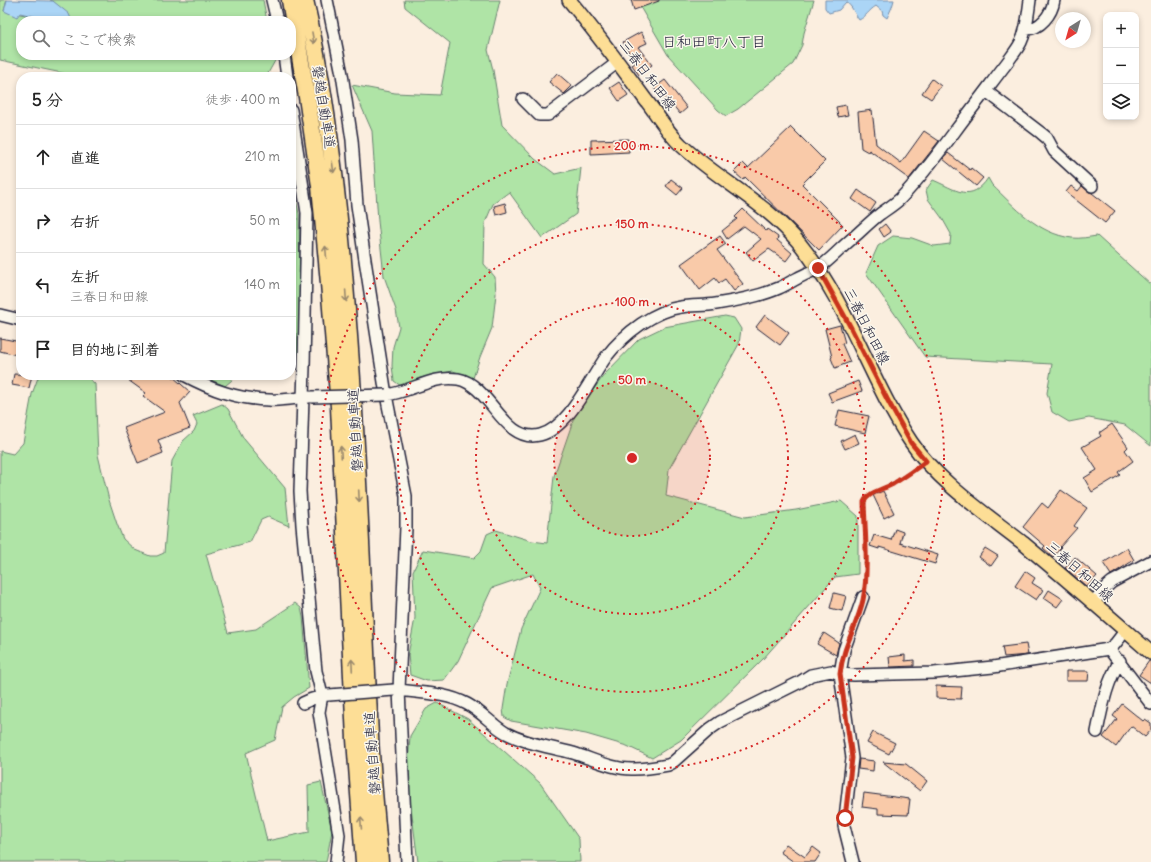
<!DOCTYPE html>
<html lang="ja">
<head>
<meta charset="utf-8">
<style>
  body { margin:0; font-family:Delius,"Klee One",sans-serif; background:#f6f6f6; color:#222 }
  .controls { position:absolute; right:12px; top:12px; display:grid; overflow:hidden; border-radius:8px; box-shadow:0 2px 6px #0003 }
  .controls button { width:36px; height:36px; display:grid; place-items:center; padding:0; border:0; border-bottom:1px solid #e0e0e0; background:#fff; color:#222; font:20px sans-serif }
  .compass { position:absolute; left:1055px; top:12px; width:36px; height:36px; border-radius:50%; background:#fff; box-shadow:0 2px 6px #0003; rotate:217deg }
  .stop { position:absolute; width:12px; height:12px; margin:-9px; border:3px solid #c8321e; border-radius:50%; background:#fff }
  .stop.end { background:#c8321e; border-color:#fff; box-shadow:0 1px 4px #0008 }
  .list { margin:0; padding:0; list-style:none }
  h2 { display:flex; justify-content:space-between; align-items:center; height:52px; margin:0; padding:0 16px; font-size:17px }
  h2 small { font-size:13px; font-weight:400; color:#767676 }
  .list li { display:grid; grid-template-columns:26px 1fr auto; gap:12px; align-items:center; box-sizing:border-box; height:64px; padding:0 16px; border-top:1px solid #e0e0e0 }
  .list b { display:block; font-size:15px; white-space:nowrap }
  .list p { margin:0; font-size:13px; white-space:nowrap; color:#767676 }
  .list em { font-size:13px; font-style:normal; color:#767676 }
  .icon { flex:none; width:22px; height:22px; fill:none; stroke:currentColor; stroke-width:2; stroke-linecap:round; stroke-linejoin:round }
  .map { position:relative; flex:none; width:1151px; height:862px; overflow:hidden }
  .search { position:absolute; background:#fff; box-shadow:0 2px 6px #0003; left:16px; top:16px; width:280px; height:44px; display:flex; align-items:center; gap:10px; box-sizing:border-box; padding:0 14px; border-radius:16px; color:#767676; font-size:15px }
  .panel { position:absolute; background:#fff; box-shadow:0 2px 6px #0003; left:16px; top:72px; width:280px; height:308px; border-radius:16px }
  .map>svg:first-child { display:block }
  .green { fill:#afe4a6; stroke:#688370 }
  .water { fill:#abd5f6; stroke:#748dab }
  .building { fill:#f9caa9; stroke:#22223b }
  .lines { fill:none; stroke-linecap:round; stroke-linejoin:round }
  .minor-casing { stroke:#22223b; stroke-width:14 }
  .major-casing { stroke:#22223b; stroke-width:16 }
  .highway-casing { stroke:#22223b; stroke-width:19 }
  .path { stroke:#22223b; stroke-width:2; stroke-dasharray:1 3; stroke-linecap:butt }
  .minor { stroke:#fbf7ec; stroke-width:11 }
  .major { stroke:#fdde96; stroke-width:13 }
  .highway { stroke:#fdde96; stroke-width:16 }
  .minor-bridge-casing { stroke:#22223b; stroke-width:14; stroke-linecap:butt }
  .minor-bridge { stroke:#fbf7ec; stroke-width:11 }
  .oneway { stroke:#9a896d }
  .route { stroke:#c8321e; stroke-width:5 }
  .ring { fill:none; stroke:#d62828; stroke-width:2; stroke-dasharray:2 4 }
  .labels { text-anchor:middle; stroke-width:3; stroke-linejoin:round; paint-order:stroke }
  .street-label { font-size:14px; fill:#22223b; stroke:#fbf7ec }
  .neighbourhood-label { font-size:15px; fill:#22223b; stroke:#fbf7ec }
  .centre { fill:#d62828; stroke:#fbf7ec; stroke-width:2 }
  .ring-label { font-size:12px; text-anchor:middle; font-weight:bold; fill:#d62828; stroke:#fbf7ec; stroke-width:3; stroke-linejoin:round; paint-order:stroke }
</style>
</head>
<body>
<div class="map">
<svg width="1151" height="862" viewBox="0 0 1151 862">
  <rect width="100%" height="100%" fill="#fbeedf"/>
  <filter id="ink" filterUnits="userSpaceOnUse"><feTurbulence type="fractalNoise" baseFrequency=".025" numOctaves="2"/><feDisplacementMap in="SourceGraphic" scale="8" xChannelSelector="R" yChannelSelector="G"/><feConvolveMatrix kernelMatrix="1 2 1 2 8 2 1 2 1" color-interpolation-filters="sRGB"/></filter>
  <g filter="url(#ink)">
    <path class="green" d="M0 0H7L4 11 37 17 39 21H21V55H275L276 59 266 77H81L0 60Z
      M50 0H263L267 21H69L71 19 53 1Z
      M404 0H500L488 50 493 70 502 125 535 159 555 174 581 168 576 214 542 238 509 192 493 204 485 223 484 264 495 277 496 294 492 328 480 357 473 378 453 371 420 378 401 386 394 381 392 366 393 347 399 327 396 310 384 276 378 221 372 131 352 85 395 93 440 95 450 43 405 7Z
      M636 0H814L804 33 802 45 793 64 738 109 726 116 718 110 668 55Z
      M291 176 299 214 301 357 291 348Z
      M988 178 992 185C1015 207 1038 234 1072 238 1080 239 1089 237 1097 236L1151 285V446L1125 425 1089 418 1069 422 1052 412 1047 393 1052 364 925 357 866 273 878 246 893 236 912 238 934 246 950 244 951 234 942 218 928 199 926 190 933 180C955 189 971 204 988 178Z
      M725 316 734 318 741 329 739 344 669 469 666 496 745 517 796 510 841 501 858 516V574L835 577 763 659 681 740 652 758 627 746 586 734 511 721 504 717 503 709 507 684 521 629 540 588 533 574 492 588 458 661 444 680 427 681 410 675 408 655 415 618 413 571 423 550 474 558 481 551 487 534 496 530 532 541 547 543 554 476 575 415 604 375 639 339 664 327Z
      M39 375H85L95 384 98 455 109 500 117 524 123 539 135 550 150 556H157L164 553 172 461 183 441 194 431 197 424 193 416 222 404 228 409 244 439 285 488 289 526 268 517 261 520 250 542 206 554 228 633 256 629 295 603 301 608 303 617 309 688 294 697 282 707 275 740 246 753 267 841 309 832 308 785 321 782 332 831 326 862H0V451L13 454 23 443 32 394Z
      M200 375H231L232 380 225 386Z
      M437 703 468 719 540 783 579 839 580 862H418L407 776 410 736 426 709Z"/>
    <path class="water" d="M7 0 53 1 69 14 71 19 69 21H39L37 17 20 13 17 17 4 11Z
      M825 0H894L892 7 887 18 883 15 882 11 876 6C868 11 867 16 859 20 854 13 853 7 846 2L839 10 829 13 825 8Z"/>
    <path class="building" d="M631 0H659V1L634 10Z
      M641 32 647 43 638 47 652 65 639 75 632 65 635 63 623 42Z
      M557 73 572 86 564 94 549 82Z
      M932 79 941 86 931 99 922 93Z
      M665 80 687 108 680 114 667 98 664 100 654 88Z
      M619 82 628 95 619 101 610 88Z
      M846 105 848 115 838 117 836 107Z
      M872 110 876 144 901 163 924 131 939 141 909 179 869 150 868 152 861 148 858 112Z
      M791 127 825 161 802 184 843 225 819 250 745 177 743 180 734 172 743 163 748 168Z
      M628 139 629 152 591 154V140Z
      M948 153 970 170 971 168 983 178 976 186 943 159Z
      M671 179 683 188 677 195 666 186Z
      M1071 186 1078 191 1082 186 1088 191 1092 193 1115 211 1105 223 1066 192Z
      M858 190 876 203 870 212 852 199Z
      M505 203 507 212 496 215 494 206Z
      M743 209 766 231 767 229 778 237 777 240 792 253 786 261 769 249 753 261 746 252 761 239 744 226 727 239 722 231 737 219 735 217Z
      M885 224 891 232 884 237 879 229Z
      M720 236 726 244 717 250 743 284 734 291 725 279 719 283 715 278 700 290 681 264Z
      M765 315 789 333 780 345 756 327Z
      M840 325 845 343 842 344 850 362 835 368 831 358 832 357 825 329Z
      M0 338 21 342V356L0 351Z
      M14 374 32 375 29 388 12 385Z
      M121 375H171L190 392 180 403 190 428 158 440 163 453 138 463 124 428 165 412 143 396 146 393Z
      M858 381 862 391 832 402 828 393Z
      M839 410 869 416 865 433 835 426Z
      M1112 424 1128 447 1125 450 1133 461 1118 472 1120 475 1092 492 1084 478 1097 470 1082 447 1101 436 1099 433Z
      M855 434 859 443 845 449 841 441Z
      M1061 490 1087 508 1074 526 1077 528 1060 547 1061 548 1053 557 1043 548 1045 546 1023 527 1042 503 1048 508Z
      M883 491 894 513 884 518 873 495Z
      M895 529 903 532 900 543 938 555 935 564 879 547V549L870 546 874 535 891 540Z
      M985 548 998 556 991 566 979 557Z
      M1127 548 1134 560 1111 575 1103 563Z
      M1075 557 1097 576 1087 587 1065 568Z
      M1025 571 1035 578 1032 583 1043 590 1036 600 1015 586Z
      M1049 590 1063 599 1057 607 1044 598Z
      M834 593 846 596 842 611 830 608Z
      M824 633 839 643 836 655 817 644Z
      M1026 644 1028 655 1004 657 1002 647Z
      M905 655V661L914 660V666L890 667 889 657Z
      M1149 661H1151V683L1139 675Z
      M1066 671H1089L1088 681H1066Z
      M936 686 962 687 961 699 936 698Z
      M1122 704 1143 721 1145 719 1151 723V730L1145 737 1131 726 1116 747 1103 737 1117 719 1113 716Z
      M873 732 895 743 889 754 867 743Z
      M859 759 874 761 873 771 858 769Z
      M883 762 906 764 927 781 920 791Z
      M864 793 910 799 908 815 878 814V809L862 807Z
      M786 844 805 857 813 847 821 853 815 862H794L780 852Z"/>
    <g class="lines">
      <g class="minor-casing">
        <path id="minor" d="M272 0 277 21
          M327 0 342 74 352 140 357 205 365 260 386 395 406 496V527L399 690 407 862
          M1025 29C1040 30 1052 14 1054 0
          M284 55 287 77
          M986 91 1041 133 1047 138 1054 151 1092 186
          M523 99 539 115H548L618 62
          M291 110 307 213 304 367 300 491 302 525 316 671 322 695 319 712 339 835 336 862
          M0 315 21 320
          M184 375C212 390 237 399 269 400 282 401 296 398 309 397
          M386 395C411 392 433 375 458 379 491 385 503 444 540 435 569 428 590 379 606 357 616 344 628 333 641 324 653 316 666 309 681 307 692 305 704 306 716 304 735 301 761 296 779 288 786 285 792 281 798 278 807 273 817 270 825 263 835 255 844 245 854 237 863 229 871 221 880 214 887 209 895 204 901 198 928 170 950 137 974 106 985 92 995 78 1006 64 1011 57 1017 50 1021 42 1027 30 1028 14 1030 0
          M1093 603 1104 589 1112 582 1151 561
          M1109 649 1151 704
          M394 690H399C422 693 447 693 467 704 482 712 492 725 506 733 527 744 551 747 573 753 593 759 614 770 634 769 645 769 657 767 668 765L672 763 710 729 720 722 800 682 811 675 831 671 840 674 854 675 934 673 993 667 1109 649 1115 644 1125 631
          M303 703 312 699 327 695
          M1097 732C1102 708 1106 683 1120 661
          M853 862 844 826 852 758 840 674 844 650 863 597"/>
      </g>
      <g class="major-casing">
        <path id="major" d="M569 0C596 32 620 65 645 99 657 114 667 132 681 145 718 180 767 203 800 244 848 303 869 379 911 442 937 481 986 514 1023 543 1066 579 1109 616 1151 653"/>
      </g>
      <g class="highway-casing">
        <path id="highway" d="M290 0 307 97 320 186 329 283 339 407 355 739 364 862
          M305 0C329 106 340 215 348 323 359 461 363 599 370 736 372 778 377 820 380 862"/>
      </g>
      <path class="path" d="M865 588V500L873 493 892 484 917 468"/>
      <use href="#minor" class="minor"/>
      <use href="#major" class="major"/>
      <use href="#highway" class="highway"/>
      <g class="minor-bridge-casing">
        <path id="minor-bridge" d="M312 397 386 395
          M329 695 394 690"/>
      </g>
      <use href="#minor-bridge" class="minor-bridge"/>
    </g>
    <defs><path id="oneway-shaft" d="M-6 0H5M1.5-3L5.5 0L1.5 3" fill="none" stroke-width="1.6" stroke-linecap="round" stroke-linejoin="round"/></defs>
    <g class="oneway">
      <use href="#oneway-shaft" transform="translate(313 38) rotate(80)"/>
      <use href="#oneway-shaft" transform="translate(333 167) rotate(82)"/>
      <use href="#oneway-shaft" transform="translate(326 252) rotate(-95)"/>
      <use href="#oneway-shaft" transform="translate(346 296) rotate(86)"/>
      <use href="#oneway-shaft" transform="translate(341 452) rotate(-93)"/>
      <use href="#oneway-shaft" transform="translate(359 496) rotate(87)"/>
      <use href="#oneway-shaft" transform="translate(352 665) rotate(-93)"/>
      <use href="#oneway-shaft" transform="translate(361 823) rotate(-94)"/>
    </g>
  </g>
  <g class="lines" filter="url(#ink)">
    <path class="route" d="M818 268 850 326 887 399 911 443 926 461C916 469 904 477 893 484 884 489 868 492 864 502 865 532 869 572 863 600 857 627 843 645 840 674L852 758 845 818"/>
  </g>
  <circle cx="632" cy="458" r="78" fill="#d62828" fill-opacity=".12"/>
  <g class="ring">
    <circle cx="632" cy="458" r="78"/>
    <circle cx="632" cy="458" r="156"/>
    <circle cx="632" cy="458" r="234"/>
    <circle cx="632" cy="458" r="312"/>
  </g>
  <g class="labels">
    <g class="street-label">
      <text transform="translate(648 75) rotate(53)" y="5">三春日和田線</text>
      <text transform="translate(324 107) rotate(81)" y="5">磐越自動車道</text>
      <text transform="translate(867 326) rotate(63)" y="5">三春日和田線</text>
      <text transform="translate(355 430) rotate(-93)" y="5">磐越自動車道</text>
      <text transform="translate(1080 571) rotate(41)" y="5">三春日和田線</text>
      <text transform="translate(372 753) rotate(-94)" y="5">磐越自動車道</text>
    </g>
    <g class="neighbourhood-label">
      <text x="714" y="47">日和田町八丁目</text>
    </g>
  </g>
  <circle cx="632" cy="458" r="6" class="centre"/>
  <g class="ring-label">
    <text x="632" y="150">200 m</text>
    <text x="632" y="228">150 m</text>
    <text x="632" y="306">100 m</text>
    <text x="632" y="384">50 m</text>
  </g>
</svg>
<div class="controls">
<button>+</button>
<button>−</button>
<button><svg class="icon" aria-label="layers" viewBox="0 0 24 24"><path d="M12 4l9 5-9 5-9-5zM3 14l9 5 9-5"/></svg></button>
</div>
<svg class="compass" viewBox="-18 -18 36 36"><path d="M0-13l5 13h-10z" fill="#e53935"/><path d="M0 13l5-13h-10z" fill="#767676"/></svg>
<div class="stop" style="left:845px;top:818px"></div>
<div class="stop end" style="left:818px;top:268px"></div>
<div class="search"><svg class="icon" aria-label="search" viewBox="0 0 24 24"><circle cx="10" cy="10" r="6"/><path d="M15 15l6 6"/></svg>ここで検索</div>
<section class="panel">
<h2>5 分<small>徒歩 · 400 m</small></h2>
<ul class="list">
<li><svg class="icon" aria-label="ahead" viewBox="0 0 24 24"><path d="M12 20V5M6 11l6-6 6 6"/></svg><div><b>直進</b></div><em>210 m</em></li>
<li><svg class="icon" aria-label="right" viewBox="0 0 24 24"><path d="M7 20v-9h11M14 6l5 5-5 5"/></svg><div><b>右折</b></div><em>50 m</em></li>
<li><svg class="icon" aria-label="left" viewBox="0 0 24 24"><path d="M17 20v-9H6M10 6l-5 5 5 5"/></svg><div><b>左折</b><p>三春日和田線</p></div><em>140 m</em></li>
<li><svg class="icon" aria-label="arrive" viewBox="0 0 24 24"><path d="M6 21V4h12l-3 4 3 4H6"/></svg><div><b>目的地に到着</b></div></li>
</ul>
</section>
</div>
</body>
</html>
